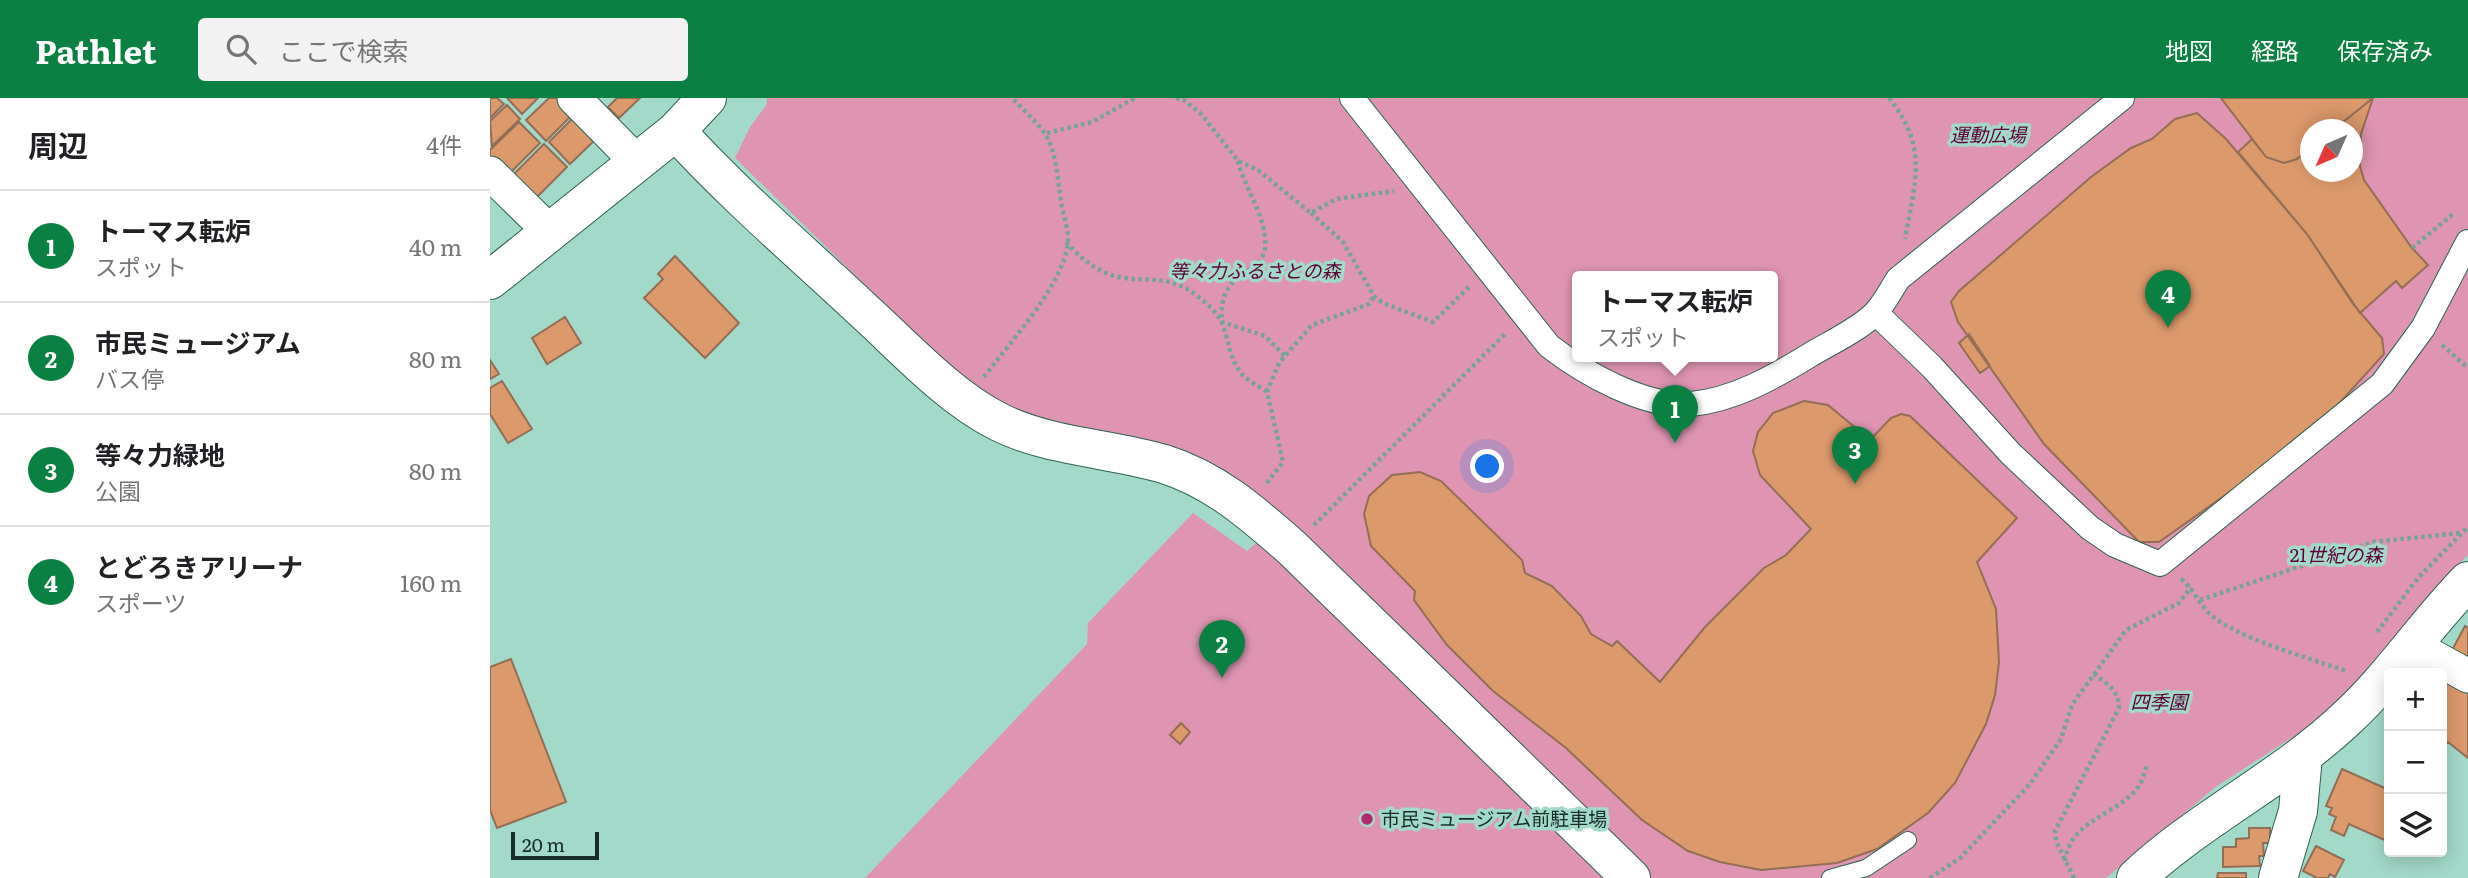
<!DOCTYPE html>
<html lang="ja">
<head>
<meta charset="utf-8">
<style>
  body { margin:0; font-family:Literata,"Noto Sans JP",serif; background:#f2f2f2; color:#202124 }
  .controls { position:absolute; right:21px; bottom:21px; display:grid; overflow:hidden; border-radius:7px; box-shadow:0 4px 18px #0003 }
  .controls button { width:63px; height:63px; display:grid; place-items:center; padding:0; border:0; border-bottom:2px solid #e0e0e0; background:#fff; color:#202124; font:35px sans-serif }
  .compass { position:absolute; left:1810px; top:21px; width:63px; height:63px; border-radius:50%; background:#fff; box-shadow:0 4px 18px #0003; rotate:225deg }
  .scale { position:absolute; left:21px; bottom:18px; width:88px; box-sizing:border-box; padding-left:7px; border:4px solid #182d27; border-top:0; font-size:19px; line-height:24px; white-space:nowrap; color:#182d27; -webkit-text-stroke:5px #a3d9c9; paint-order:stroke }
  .you { position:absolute; left:998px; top:369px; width:24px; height:24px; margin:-18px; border:5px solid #fff; border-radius:50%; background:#1a73e8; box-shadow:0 0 0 10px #1a73e833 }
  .badge { display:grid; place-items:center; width:46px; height:46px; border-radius:50%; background:#0b8043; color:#fff; font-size:23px; font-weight:700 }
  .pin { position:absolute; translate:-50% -58px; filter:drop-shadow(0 2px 4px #0008) }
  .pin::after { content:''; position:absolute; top:37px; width:24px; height:21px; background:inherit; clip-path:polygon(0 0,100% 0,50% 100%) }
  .popup { position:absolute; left:1082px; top:173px; width:206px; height:91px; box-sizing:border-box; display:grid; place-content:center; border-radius:7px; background:#fff; filter:drop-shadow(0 2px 5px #0005); font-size:23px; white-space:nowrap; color:#757577 }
  .popup b { font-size:26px; color:#202124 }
  .popup::after { content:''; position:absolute; left:50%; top:100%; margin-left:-14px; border:14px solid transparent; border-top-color:#fff }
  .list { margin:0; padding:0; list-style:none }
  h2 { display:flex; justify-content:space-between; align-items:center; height:91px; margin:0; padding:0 28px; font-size:30px }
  h2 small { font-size:23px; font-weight:400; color:#757577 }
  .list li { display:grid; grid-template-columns:46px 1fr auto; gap:21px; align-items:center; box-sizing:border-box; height:112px; padding:0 28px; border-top:2px solid #e0e0e0 }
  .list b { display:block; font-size:26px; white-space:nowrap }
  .list p { margin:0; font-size:23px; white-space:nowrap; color:#757577 }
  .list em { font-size:23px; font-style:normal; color:#757577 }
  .icon { flex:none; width:38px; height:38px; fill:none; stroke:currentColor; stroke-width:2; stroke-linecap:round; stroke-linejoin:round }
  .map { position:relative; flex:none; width:1978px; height:780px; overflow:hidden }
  header { display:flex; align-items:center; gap:42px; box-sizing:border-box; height:98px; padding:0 35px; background:#0b8043; color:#fff }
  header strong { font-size:33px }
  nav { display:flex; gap:38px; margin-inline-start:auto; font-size:24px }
  .search { width:490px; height:63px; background:#f2f2f2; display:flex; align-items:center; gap:18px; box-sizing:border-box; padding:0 24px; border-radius:7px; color:#757577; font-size:26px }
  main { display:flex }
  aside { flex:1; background:#fff }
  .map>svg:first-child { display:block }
  .green { fill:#df95b2; fill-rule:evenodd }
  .building { fill:#dc996c; stroke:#936e55; stroke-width:2 }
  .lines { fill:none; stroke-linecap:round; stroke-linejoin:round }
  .service-casing { stroke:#2d6153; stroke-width:18 }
  .pedestrian-casing { stroke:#2d6153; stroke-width:26 }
  .minor-casing { stroke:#2d6153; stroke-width:35 }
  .tertiary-casing { stroke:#2d6153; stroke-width:40 }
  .path { stroke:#77a295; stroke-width:4.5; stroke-dasharray:3.5 3.5; stroke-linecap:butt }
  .service { stroke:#fff; stroke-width:16 }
  .pedestrian { stroke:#fff; stroke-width:24 }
  .minor { stroke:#fff; stroke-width:33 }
  .tertiary { stroke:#fff; stroke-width:38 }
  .poi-dot { fill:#b12a6f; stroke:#a3d9c9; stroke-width:2.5 }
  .labels { text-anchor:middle; stroke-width:7; stroke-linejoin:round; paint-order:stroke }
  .park-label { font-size:19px; font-style:italic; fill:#5e0035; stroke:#a3d9c9 }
  .poi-label { font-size:19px; fill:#182d27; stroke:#a3d9c9; text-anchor:start }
</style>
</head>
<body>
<header>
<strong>Pathlet</strong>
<div class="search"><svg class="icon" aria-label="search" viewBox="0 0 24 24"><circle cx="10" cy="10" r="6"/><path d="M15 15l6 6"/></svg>ここで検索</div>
<nav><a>地図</a><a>経路</a><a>保存済み</a></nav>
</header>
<main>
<aside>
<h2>周辺<small>4件</small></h2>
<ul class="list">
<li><span class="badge">1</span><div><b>トーマス転炉</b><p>スポット</p></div><em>40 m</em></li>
<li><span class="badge">2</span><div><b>市民ミュージアム</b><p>バス停</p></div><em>80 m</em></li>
<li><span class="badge">3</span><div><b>等々力緑地</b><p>公園</p></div><em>80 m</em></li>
<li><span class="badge">4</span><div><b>とどろきアリーナ</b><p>スポーツ</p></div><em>160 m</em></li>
</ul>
</aside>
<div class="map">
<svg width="1978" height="780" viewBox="0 0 1978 780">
  <rect width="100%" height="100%" fill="#a3d9c9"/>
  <path class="green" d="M277 0H1978V457L1955 480 1861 592 1814 632 1727 688 1616 780H375L597 546 598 525 703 415 757 453 788 426 518 310 455 265 245 60 260 29 277 6ZM1820 32H1862V74H1820ZM1087 179H1283V259H1087Z"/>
  <path class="building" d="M0 0H7L14 6 0 20Z
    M17 0H48L32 16Z
    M59 0H69L84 15 56 43 36 22Z
    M127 0H150L129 20 118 9Z
    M1731 0H1883L1843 32H1820V50L1807 61 1794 65 1776 59Z
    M1883 0 1871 36 1870 68 1874 82 1922 150 1938 167 1912 190 1906 183 1870 215 1817 136 1748 54 1762 41 1776 59 1794 65 1807 61 1820 50V74H1862V32H1843Z
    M17 7 30 21 2 48 0 23Z
    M88 15 110 37 80 66 59 44Z
    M1707 15 1736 41 1817 136 1863 206 1892 240 1894 256 1845 310 1775 369 1669 444H1649L1554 346 1468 224 1461 204 1469 193 1601 79 1641 50 1662 41 1685 21Z
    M29 24 50 45 17 78 0 60V52Z
    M54 46 77 69 44 102 21 79Z
    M185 158 249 225 215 260 154 200 173 181 168 176Z
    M75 219 91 245 57 266 42 240Z
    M1479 236 1500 268 1490 275 1469 245Z
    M0 262 9 276 0 281Z
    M12 283 42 331 18 345 0 316V290Z
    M1314 303 1338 307 1380 342 1401 320 1411 316 1420 318 1527 420 1487 464 1506 511 1509 564 1505 597 1496 626 1465 685 1438 715 1387 751 1347 765 1271 772 1230 764 1198 753 1152 722 1076 650 1003 593 957 547 924 502 925 493 881 448 874 416 879 398 902 377 930 374 951 383 1032 462 1035 475 1062 488 1091 518 1101 536 1122 548 1127 543 1170 584 1215 529 1274 470 1296 457 1321 431 1270 377 1263 353 1268 334 1283 315Z
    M1975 528 1978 530V566L1960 556Z
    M21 561 76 704 7 730 0 712V569Z
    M1952 580 1978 591V660L1958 644 1952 650Z
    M691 625 700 634 690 646 680 637Z
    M1852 671 1899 692V744L1859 726 1854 738 1841 732 1846 719 1839 716 1842 710 1836 708Z
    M1759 730H1780V745H1773L1774 758H1769L1770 768 1733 769V749H1746V741L1759 740Z
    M1826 748 1854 762 1845 779 1840 776 1838 780H1827L1813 773Z
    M1728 775H1756V780H1727Z"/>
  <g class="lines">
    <g class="service-casing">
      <path id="service" d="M1340 780 1376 770 1418 742"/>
    </g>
    <g class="pedestrian-casing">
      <path id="pedestrian" d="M862 0 1059 248C1094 275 1155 310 1201 306 1244 302 1284 279 1320 257 1338 246 1374 229 1387 213 1395 204 1401 192 1408 181L1632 0
        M1386 215 1442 269 1521 356 1600 430 1625 447 1670 466 1892 286 1933 230 1978 144"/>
    </g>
    <g class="minor-casing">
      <path id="minor" d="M84 0 146 63
        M0 75 59 133
        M1924 548 1978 578"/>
    </g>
    <g class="tertiary-casing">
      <path id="tertiary" d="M186 33C244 97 311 154 374 213 416 251 458 298 509 324 559 349 620 350 674 366 725 382 762 415 801 449L1141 780
        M0 182 186 33 217 0
        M1646 780C1711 719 1793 681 1858 619 1902 578 1936 526 1978 483
        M1788 780 1808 713 1813 658"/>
    </g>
    <path class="path" d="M686 0 694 2 711 16 748 63 768 72 821 115 846 101 904 93
      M1399 0C1439 50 1425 83 1415 141
      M557 35 602 24 645 0
      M748 63C754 90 778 120 775 150 771 181 728 168 732 224L775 238 795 258
      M821 115 853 144 884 198 893 205 943 224 979 189
      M576 144C591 161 612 178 635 180 658 183 676 179 697 191 709 198 727 213 732 225 739 242 739 260 751 275 757 283 769 288 777 294
      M1922 150 1963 116
      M1952 247 1978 270
      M494 279C518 246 580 181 578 138 577 125 571 110 570 96 563 40 562 40 522 0
      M777 385 793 364 777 294 789 265 822 227 879 206 884 198
      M824 427 1016 235
      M1691 481C1703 490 1707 503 1718 514 1744 540 1820 560 1856 573
      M1710 502 1883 444 1970 435
      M1887 534 1928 480 1978 429
      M1575 763C1580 723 1623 718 1646 692 1652 685 1654 675 1657 667
      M1440 780 1470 760 1540 686 1571 641 1582 607 1636 532 1689 505 1701 489
      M1584 780 1566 743 1565 733 1629 610C1629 592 1617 586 1604 576"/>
    <use href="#service" class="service"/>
    <use href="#pedestrian" class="pedestrian"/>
    <use href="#minor" class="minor"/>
    <use href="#tertiary" class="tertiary"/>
  </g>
  <circle class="poi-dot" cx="877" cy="721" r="7"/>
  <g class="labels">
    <g class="park-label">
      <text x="1498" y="44">運動広場</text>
      <text x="765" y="180">等々力ふるさとの森</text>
      <text x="1846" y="464">21世紀の森</text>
      <text x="1669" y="611">四季園</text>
    </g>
    <g class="poi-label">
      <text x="891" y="728">市民ミュージアム前駐車場</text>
    </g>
  </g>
</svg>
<div class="controls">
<button>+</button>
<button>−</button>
<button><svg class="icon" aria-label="layers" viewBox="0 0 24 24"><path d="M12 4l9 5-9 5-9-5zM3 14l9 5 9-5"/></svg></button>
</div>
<svg class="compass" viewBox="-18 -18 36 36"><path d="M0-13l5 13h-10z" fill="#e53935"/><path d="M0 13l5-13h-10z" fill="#757577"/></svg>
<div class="scale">20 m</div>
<div class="you"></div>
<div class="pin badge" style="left:1185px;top:345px">1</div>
<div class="popup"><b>トーマス転炉</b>スポット</div>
<div class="pin badge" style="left:732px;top:580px">2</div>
<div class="pin badge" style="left:1365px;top:386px">3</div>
<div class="pin badge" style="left:1678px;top:230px">4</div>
</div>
</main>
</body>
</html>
